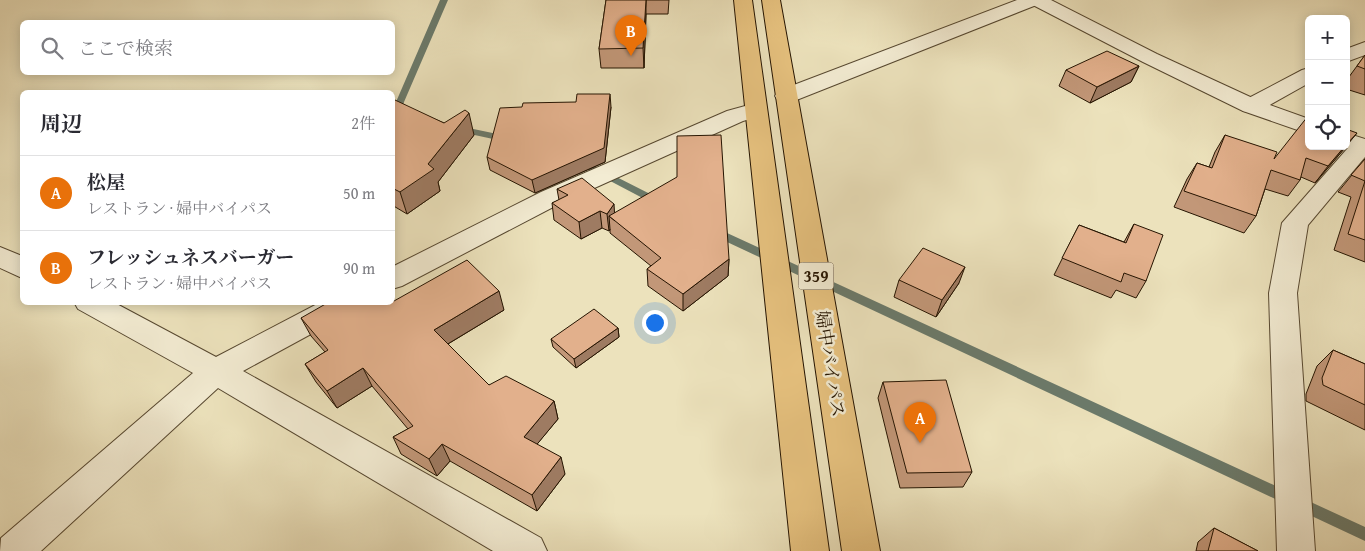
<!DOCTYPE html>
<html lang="ja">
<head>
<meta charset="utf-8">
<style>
  body { margin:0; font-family:"Gentium Book Plus","Noto Serif JP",serif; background:#f7f7f7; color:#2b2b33 }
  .controls { position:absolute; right:15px; top:15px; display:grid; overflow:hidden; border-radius:8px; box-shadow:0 2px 12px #0003 }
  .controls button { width:45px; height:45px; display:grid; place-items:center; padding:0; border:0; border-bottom:1px solid #e1e1e2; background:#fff; color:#2b2b33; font:25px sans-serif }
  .you { position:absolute; left:654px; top:322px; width:18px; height:18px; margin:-12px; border:4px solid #fff; border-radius:50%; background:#1a73e8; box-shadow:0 0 0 8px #1a73e833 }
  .badge { display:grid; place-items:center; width:32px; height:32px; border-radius:50%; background:#b45309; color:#fff; font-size:16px; font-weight:700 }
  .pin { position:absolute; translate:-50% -41px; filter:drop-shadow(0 1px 2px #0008) }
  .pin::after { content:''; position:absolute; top:26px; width:18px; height:15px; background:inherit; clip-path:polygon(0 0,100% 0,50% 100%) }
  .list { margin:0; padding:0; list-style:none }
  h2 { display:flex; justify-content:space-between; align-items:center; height:65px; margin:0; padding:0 20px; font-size:21px }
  h2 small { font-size:16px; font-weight:400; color:#7c7c81 }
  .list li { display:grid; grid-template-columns:32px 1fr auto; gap:15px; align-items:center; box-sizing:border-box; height:75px; padding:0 20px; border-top:1px solid #e1e1e2 }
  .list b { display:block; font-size:19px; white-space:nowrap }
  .list p { margin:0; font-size:16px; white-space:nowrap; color:#7c7c81 }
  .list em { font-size:16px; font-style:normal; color:#7c7c81 }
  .icon { flex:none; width:28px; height:28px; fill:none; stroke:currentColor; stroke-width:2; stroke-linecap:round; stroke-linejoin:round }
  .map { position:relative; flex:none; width:1365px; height:551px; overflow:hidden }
  .search { position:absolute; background:#fff; box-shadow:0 2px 12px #0003; left:20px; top:20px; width:375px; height:55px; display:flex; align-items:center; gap:12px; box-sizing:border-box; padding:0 18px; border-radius:8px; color:#7c7c81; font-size:19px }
  .panel { position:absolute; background:#fff; box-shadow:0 2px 12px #0003; left:20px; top:90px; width:375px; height:215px; border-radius:8px }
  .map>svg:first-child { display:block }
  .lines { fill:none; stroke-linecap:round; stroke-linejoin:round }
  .stream { fill:#6b7a6b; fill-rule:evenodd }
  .minor-casing { stroke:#574830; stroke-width:2 }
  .tertiary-casing { stroke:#574830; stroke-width:2 }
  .trunk-casing { stroke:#251401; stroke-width:2 }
  .minor { fill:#f3ecd3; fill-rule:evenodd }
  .tertiary { fill:#f3ecd3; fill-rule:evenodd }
  .trunk { fill:#e6c17e; fill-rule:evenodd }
  .wall { fill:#c29778; stroke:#251401 }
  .shaded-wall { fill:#9e7b62; stroke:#251401 }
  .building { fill:#e2b08c; stroke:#251401 }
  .labels { text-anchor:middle; stroke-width:5; stroke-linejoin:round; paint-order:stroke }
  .shield { fill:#f3ecd3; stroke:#635540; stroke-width:1 }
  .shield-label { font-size:16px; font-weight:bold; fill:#251401 }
  .street-label { font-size:18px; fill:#251401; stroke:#f3ecd3 }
</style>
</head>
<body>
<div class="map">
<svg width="1365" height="551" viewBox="0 0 1365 551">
  <rect width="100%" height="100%" fill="#ece2bc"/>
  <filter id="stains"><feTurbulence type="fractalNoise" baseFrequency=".004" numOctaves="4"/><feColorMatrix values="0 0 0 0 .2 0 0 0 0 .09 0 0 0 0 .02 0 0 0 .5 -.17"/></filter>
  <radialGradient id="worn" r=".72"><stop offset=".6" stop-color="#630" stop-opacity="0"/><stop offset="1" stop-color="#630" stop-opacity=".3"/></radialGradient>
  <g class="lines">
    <path class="stream" d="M440 0H448L404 102 400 117H394L393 115 396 102Z
      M459 126 507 136 512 139 507 142 456 131V127Z
      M579 158 662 200 663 202 658 205 654 204 576 163 574 161Z
      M714 227 1365 527V541L710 234 709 231 710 228Z"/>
    <g class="minor-casing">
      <path id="minor" d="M1017 0H1042L1039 4 794 101 786 102 778 101 775 96 778 91Z
        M1365 42V55L1346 62V49Z
        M1309 68V83L1259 111 1251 112 1243 111 1240 106 1243 101 1302 70Z
        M756 103 764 105 767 110 764 115 743 121 559 204 402 286 392 289V267L541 192 727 111Z
        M1362 139 1365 140V157L1308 225 1297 293 1315 551H1277L1269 293 1282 223 1354 141Z
        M0 247 22 256V278L0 268Z
        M74 302H113L216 357 321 302H361L357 309 243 371 541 538 547 551H493L218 388 41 551H0L1 538 193 373 78 309Z"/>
    </g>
    <g class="tertiary-casing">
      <path id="tertiary" d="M1028 0H1051L1157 54 1259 101 1309 119V134L1243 111 1143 62 1031 4Z
        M1346 133 1365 139V154L1342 146H1346Z"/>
    </g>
    <g class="trunk-casing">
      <path id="trunk" d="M734 0H752L829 551H791Z
        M762 0H780L880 551H842Z"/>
    </g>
    <use href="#minor" class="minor"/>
    <use href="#tertiary" class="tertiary"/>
    <use href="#trunk" class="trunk"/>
  </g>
  <path class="wall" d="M606 0H669L668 14H646L644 68H601L599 49Z
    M1365 55V95L1346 89V81Z
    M1139 66 1131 82 1090 103 1059 86 1066 70Z
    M392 101 444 123 474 135 438 182 440 191 407 214 392 205Z
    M611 107 605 162 535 193 490 170 487 157Z
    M1225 135 1274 159 1309 146 1344 149 1315 183 1301 177 1300 180 1288 196 1265 189 1256 216 1244 233 1174 207 1187 179 1197 163 1209 167 1215 152Z
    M1365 159V262L1334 250 1351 197 1338 192Z
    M557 189 729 259 728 276 683 311 648 286 647 269 651 266 610 233V229L609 231 602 228 581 239 554 220 552 203 559 200Z
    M1134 224 1146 281 1136 298 1116 290 1111 298 1054 275 1079 225 1124 242Z
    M899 280 959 283 936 317 894 297Z
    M504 310 448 344 489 385 554 401 558 419 537 444 565 474 537 511 450 461 437 476 401 454 393 437 408 429 372 386 337 408 316 382 305 364 325 352 311 336 301 318Z
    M618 328 619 337 576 368 553 347 551 339Z
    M1333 350 1365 364V430L1306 401V394L1317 366Z
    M883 382 972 472 963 487 900 488 878 398Z
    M1214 528 1258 551H1196L1198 542Z"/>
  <path class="shaded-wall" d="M646 0V14L644 68 643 48Z
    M1139 66 1131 82 1090 103 1097 87Z
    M610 94 611 107 605 162 535 193 532 180Z
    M469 113 474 135 438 182 440 191 407 214 400 192 428 164Z
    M1357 133 1344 149 1315 183 1328 166 1345 146H1346V145Z
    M614 204 615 221 609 216 610 229 609 231 607 214Z
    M600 211 602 228 581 239 579 222Z
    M729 259 728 276 683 311V294Z
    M965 267 959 283 936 317 942 300Z
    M499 291 504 310 441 348 434 330Z
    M618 328 619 337 576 368 574 359Z
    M363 368 372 386 337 408 327 391Z
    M554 401 558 419 529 454 524 437Z
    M442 444 450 461 437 476 429 459Z
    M561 457 565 474 537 511 532 495Z"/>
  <path class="building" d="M606 0H646L643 48 599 49Z
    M1107 51 1139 66 1097 87 1066 70Z
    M1365 55V69L1357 66Z
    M577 94H610L604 148 532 180 487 157 500 108 522 107 523 103 576 102Z
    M395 100 444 123 465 110 469 113 428 164 434 169 400 192 392 188V101Z
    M1308 116 1309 146H1345L1328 166 1306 158 1300 180 1271 170 1256 216 1184 191 1197 163 1212 168 1225 135 1277 152 1274 159Z
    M1346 129 1357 133 1346 145Z
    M721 135 729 259 683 294 647 269 661 258 609 216 677 177V136Z
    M1365 159V240L1348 234 1365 181 1351 175Z
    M582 178 614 204 607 214 600 211 579 222 552 203 568 195 557 189Z
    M1134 224 1163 235 1146 281 1124 273 1121 282 1062 258 1079 225 1126 243Z
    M923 248 965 267 942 300 899 280Z
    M467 260 499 291 434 330 489 385 506 376 554 401 524 437 561 457 532 495 442 444 429 459 393 437 413 426 363 368 327 391 305 364 328 350 301 318 329 302H392V299L394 301Z
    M594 309 618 328 574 359 551 339Z
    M1333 350 1365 364V405L1323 385 1322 378Z
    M946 380 972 472 907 473 883 382Z
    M1214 528 1258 551H1208Z"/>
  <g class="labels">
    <rect class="shield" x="798.5" y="262.5" width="35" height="27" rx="4"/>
    <g class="shield-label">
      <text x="816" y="282">359</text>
    </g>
    <g class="street-label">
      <text transform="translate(830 364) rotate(81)" y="6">婦中バイパス</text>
    </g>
  </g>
  <rect width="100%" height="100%" filter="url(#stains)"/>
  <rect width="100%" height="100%" fill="url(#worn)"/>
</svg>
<div class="controls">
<button>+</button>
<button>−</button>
<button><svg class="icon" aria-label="locate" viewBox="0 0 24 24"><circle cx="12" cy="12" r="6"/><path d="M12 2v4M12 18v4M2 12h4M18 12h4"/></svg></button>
</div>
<div class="you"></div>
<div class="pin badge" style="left:920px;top:443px;background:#e8710a">A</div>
<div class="pin badge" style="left:631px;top:56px;background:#e8710a">B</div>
<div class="search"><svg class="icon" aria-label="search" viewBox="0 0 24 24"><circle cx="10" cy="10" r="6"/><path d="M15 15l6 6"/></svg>ここで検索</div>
<section class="panel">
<h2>周辺<small>2件</small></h2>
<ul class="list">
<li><span class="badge" style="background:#e8710a">A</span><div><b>松屋</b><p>レストラン · 婦中バイパス</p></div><em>50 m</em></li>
<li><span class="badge" style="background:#e8710a">B</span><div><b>フレッシュネスバーガー</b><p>レストラン · 婦中バイパス</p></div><em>90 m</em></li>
</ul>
</section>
</div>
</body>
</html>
